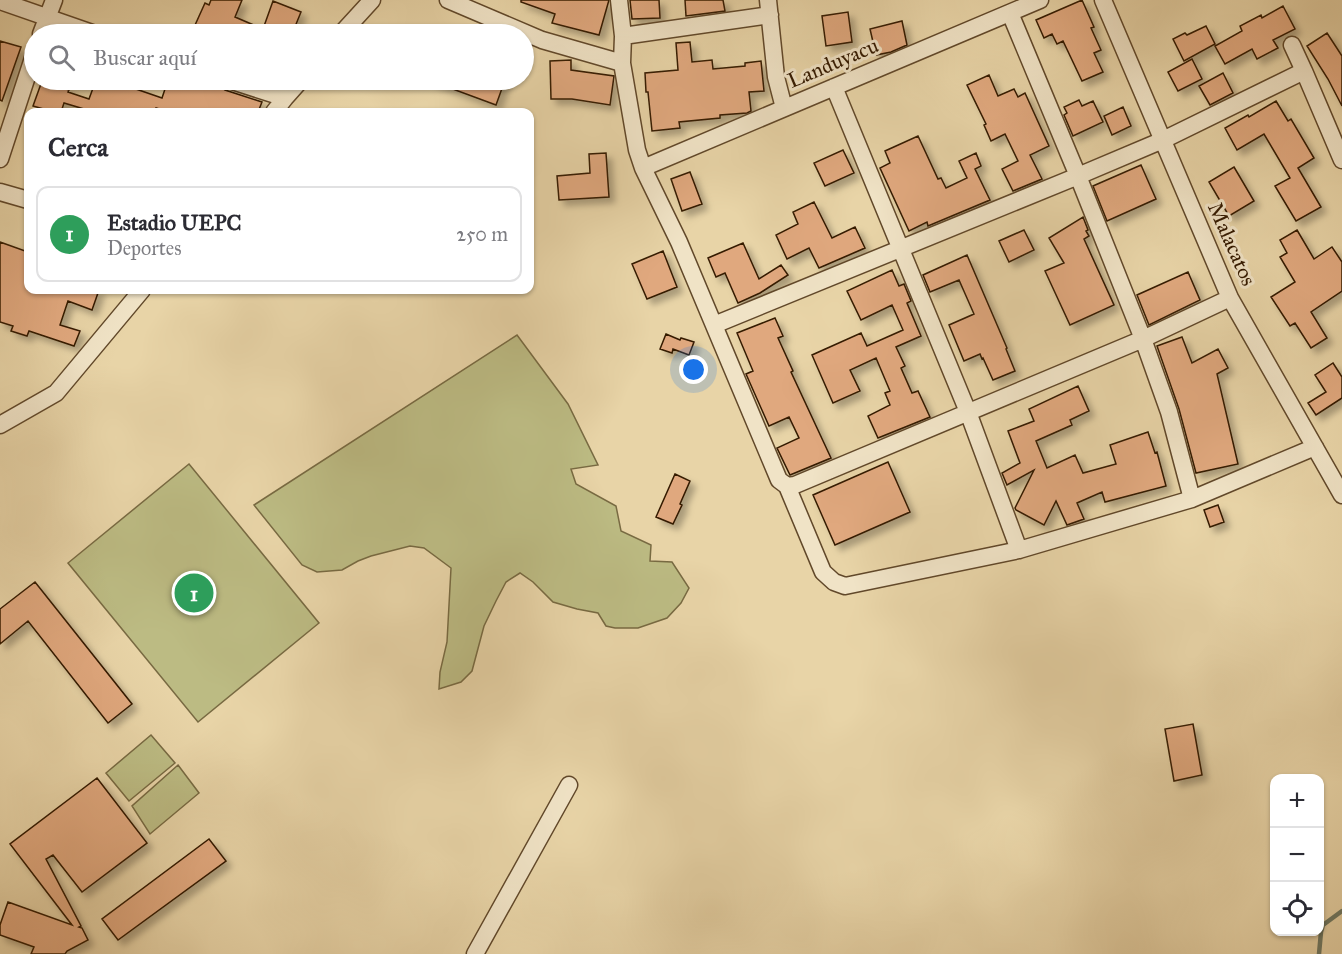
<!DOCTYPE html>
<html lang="es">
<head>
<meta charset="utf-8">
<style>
  body { margin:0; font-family:"IM FELL Great Primer",serif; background:#f7f7f7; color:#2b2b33 }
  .controls { position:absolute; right:18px; bottom:18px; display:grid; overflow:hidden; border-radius:12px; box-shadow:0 2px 4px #0004 }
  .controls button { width:54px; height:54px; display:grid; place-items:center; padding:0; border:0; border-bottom:2px solid #e1e1e2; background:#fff; color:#2b2b33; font:30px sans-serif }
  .you { position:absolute; left:694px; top:370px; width:21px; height:21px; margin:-15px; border:4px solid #fff; border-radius:50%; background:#1a73e8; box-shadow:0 0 0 9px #1a73e833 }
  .badge { display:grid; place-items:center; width:39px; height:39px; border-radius:50%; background:#0b8043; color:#fff; font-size:20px; font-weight:700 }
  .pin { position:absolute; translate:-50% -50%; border:3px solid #fff; box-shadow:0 2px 6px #0006 }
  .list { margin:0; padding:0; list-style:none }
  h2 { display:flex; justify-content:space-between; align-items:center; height:78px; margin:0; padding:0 24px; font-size:26px }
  h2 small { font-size:20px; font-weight:400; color:#7c7c81 }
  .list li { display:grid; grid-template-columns:39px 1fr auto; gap:18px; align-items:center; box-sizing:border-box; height:96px; margin:0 12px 12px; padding:0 12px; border:2px solid #e1e1e2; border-radius:12px }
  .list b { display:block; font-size:22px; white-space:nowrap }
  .list p { margin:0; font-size:20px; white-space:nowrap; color:#7c7c81 }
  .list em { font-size:20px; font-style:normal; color:#7c7c81 }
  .icon { flex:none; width:33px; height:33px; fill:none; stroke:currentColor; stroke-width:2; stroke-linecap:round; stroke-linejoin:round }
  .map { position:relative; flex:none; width:1342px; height:954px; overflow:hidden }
  .search { position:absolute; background:#fff; box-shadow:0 2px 4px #0004; left:24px; top:24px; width:510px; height:66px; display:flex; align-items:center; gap:15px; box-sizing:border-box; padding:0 21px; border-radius:33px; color:#7c7c81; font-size:22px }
  .panel { position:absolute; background:#fff; box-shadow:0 2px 4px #0004; left:24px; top:108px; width:510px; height:186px; border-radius:12px }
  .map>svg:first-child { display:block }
  .green { fill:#bcbb83; stroke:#786a42; stroke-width:1.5 }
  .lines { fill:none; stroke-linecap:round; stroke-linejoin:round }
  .stream { stroke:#6f7964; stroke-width:4.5 }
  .building { fill:#e0a87e; stroke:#341a00; stroke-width:1.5; filter:url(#shadow) }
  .minor-casing { stroke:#61482a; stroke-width:19 }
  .minor { stroke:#f0e3c6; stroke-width:16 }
  .labels { text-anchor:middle; stroke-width:6; stroke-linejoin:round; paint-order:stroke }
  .street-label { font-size:21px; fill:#341a00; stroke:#f0e3c6 }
</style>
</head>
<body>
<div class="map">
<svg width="1342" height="954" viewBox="0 0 1342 954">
  <defs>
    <filter id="shadow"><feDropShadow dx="5.5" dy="5.5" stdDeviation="3" flood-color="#0004"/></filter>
  </defs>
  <rect width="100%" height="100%" fill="#e8d4a7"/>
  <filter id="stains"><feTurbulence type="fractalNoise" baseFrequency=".00333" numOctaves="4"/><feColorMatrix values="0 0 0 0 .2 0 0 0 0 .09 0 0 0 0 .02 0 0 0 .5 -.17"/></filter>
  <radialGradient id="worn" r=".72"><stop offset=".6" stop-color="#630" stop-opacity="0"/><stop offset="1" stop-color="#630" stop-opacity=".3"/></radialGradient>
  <path class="green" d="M517 335 568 404 598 465 571 469 576 484 616 506 621 531 651 545 650 561 672 562 689 588 681 603 667 618 638 628H615L606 626 598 613 577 609 553 602 533 582 520 573 506 582 496 601 484 626 472 671 461 682 439 689 440 672 447 642 451 568 424 548 410 546 371 556 358 561 342 570 317 572 302 565 254 505Z
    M189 464 319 623 198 722 68 563Z
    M151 735 175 763 129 801 106 773Z
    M178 765 199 793 150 834 132 806Z"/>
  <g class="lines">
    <path class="stream" d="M1319 954 1321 932 1323 925 1342 911"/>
  </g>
  <path class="building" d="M211 0H242L235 17 263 29 273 1 301 12 292 34H191L205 3 209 5Z
    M521 0H609L599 35 552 23 555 14 521 2Z
    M630 0H659L660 18 632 19Z
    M685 0H723L725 11 686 16Z
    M1082 0 1094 27 1091 28 1101 50 1094 53 1103 72 1082 81 1063 41 1057 44 1052 34 1044 38 1036 20Z
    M1283 6 1295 29 1273 40 1278 48 1257 59 1252 49 1225 64 1215 46 1242 31 1240 26 1261 15 1262 18Z
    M848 12 852 42 826 46 822 16Z
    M902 21 907 45 891 52 876 55 870 29Z
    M1206 26 1215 44 1184 61 1173 39 1185 33 1187 35Z
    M1327 33 1342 56V106L1328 79 1307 46Z
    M0 41 21 47 2 101 0 100Z
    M690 42 692 62 712 60 713 69 745 66V63L761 61 764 91 749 92 751 111 747 113 720 115V118L679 122 680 128 652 131 648 92H646L645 73 678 70 676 43Z
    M1192 59 1202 79 1178 91 1168 72Z
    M571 60V70L614 76 610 105 572 99H551L550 61Z
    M1223 73 1233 93 1210 105 1199 86Z
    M989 75 998 96 1014 89 1018 97 1025 93 1049 146 1030 155 1042 179 1013 191 1002 169 1018 161 1005 134 991 141 984 125 986 124 967 85Z
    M96 80H132L130 87 162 98 168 80H192L215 86 216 80H219L221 87 225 90 262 102 258 112H169L156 108 154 112H94L64 103 61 112H54L33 106 42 81 69 90 68 92 89 99Z
    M432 80H505L496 105 431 81Z
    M1079 100 1082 106 1093 101 1103 122 1073 136 1064 115 1067 113 1064 107Z
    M1276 101 1288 121 1291 119 1314 158 1298 168 1321 207 1296 221 1275 186 1290 178 1264 134 1237 150 1225 128 1248 115 1249 117Z
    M1123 107 1131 126 1112 135 1104 116Z
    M918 136 938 179 941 178 946 188 967 178 959 161 976 153 981 166 975 169 990 200 928 226 927 222 909 231 880 168 890 163 885 151Z
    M843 150 854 173 825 186 814 163Z
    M606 153 609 197 559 200 557 176 590 173 589 154Z
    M1141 165 1156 199 1107 221 1093 186Z
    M1234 167 1254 201 1229 216 1209 182Z
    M690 172 702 204 682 211 671 179Z
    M814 202 832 238 855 227 865 248 819 268 809 248 787 259 776 235 798 224 793 212Z
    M1083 217 1088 230 1086 231 1089 236 1084 239 1114 305 1070 325 1045 271 1064 263 1049 238Z
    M1024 230 1034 250 1009 262 999 241Z
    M1297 230 1314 259 1332 247 1342 262V291L1311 312 1327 338 1311 348 1295 323 1290 326 1271 297 1295 282 1280 257 1287 253 1280 240Z
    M0 242 28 252V290H99L92 310 68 301 60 325 80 331 74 346 29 331 27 336 11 331 13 326 0 322Z
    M743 243 759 279 781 265 788 275 760 293 738 303 725 273 716 277 708 258Z
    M663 251 677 287 647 299 632 264Z
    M967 255 1007 348 1006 349 1015 371 993 380 983 358 982 359 980 354 964 361 949 325 974 314 959 280 930 292 923 275Z
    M892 270 899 286 904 284 911 301 907 303 921 336 896 347 905 366 901 368 912 393 918 391 930 417 878 438 868 416 890 405 885 393 890 391 876 358 850 370 860 391 833 403 812 355 861 333 867 346 903 330 892 305 861 320 847 291Z
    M1188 272 1200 300 1149 325 1137 295Z
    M775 318 783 336 778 338 793 371 791 372 831 458 790 475 777 448 799 438 789 417 769 426 746 374 753 371 737 333Z
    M666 334 680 340 681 338 694 342 689 355 673 349 672 353 660 349Z
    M1182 337 1192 363 1218 349 1228 368 1217 374 1238 464 1196 473 1179 409 1157 346Z
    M1333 363 1342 377V398L1316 415 1308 403 1326 392 1315 375Z
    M1078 386 1089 411 1070 420 1072 425 1036 441 1047 468 1075 455 1083 473 1116 464 1110 445 1148 432 1155 453 1157 452 1166 486 1105 502 1102 492 1077 503 1084 519 1067 525 1056 501 1044 525 1016 510 1015 508 1034 470 1007 485 1002 473 1020 463 1008 431 1034 421 1029 409Z
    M888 462 910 512 835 545 813 495Z
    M675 474 690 481 680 504 682 505 673 524 656 517Z
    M1218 505 1224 522 1210 527 1204 510Z
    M35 582 132 704 108 723 28 621 0 644V609Z
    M1193 724 1202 775 1174 781 1165 729Z
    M97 778 147 843 82 892 53 855 46 859 81 926 79 927 82 928 88 940 67 951 65 954H31L34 947 0 935V925L8 902 72 925 10 844Z
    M209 839 226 861 118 940 102 919Z"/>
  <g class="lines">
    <g class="minor-casing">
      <path id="minor" d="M448 0 542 40 622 63
        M619 0 623 36 622 63 637 150 643 168 679 242 779 480 787 486 795 485 1143 339 1230 298
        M768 0 776 77 784 108
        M1103 0 1230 298 1342 495
        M0 1 95 34
        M1010 13 1078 176 1143 339 1169 412 1192 499
        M41 34 54 0
        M341 34 372 0
        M623 36 770 15
        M1292 45 1304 71 1342 160
        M229 80 285 98
        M834 87 968 412 1019 550
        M274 112 285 98 301 80
        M0 159 34 55
        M643 168 1040 0
        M0 192 28 200
        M714 325 1078 176 1163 140 1304 71
        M0 425 56 393 142 290
        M787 486 823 572 834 582 845 586 1019 550 1192 499 1315 447
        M475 954 569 785"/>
    </g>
    <use href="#minor" class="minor"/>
  </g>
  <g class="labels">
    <g class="street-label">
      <text transform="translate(833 63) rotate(-23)" y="7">Landuyacu</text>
      <text transform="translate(1232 244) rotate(66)" y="7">Malacatos</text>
    </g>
  </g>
  <rect width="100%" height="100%" filter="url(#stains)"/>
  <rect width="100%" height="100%" fill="url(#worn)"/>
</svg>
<div class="controls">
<button>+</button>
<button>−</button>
<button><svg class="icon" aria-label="locate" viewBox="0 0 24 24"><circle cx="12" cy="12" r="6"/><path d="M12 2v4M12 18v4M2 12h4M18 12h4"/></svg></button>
</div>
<div class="you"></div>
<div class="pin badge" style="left:194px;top:593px;background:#2e9e5b">1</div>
<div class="search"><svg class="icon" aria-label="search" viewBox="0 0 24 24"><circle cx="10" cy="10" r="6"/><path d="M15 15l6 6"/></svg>Buscar aquí</div>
<section class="panel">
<h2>Cerca<small></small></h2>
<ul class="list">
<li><span class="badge" style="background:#2e9e5b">1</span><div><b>Estadio UEPC</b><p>Deportes</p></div><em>250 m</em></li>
</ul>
</section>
</div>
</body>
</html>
